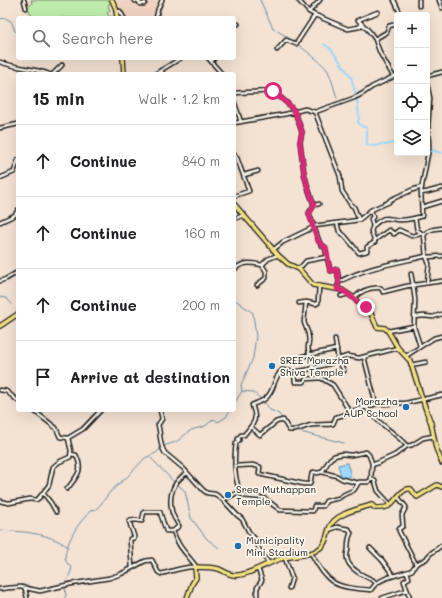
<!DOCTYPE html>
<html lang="en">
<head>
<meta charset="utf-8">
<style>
  body { margin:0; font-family:Mali,sans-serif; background:#f6f6f6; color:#202124 }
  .controls { position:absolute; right:12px; top:12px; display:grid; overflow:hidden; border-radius:4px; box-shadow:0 4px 16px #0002 }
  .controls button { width:36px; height:36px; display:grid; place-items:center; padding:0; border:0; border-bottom:1px solid #e0e0e0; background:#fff; color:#202124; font:20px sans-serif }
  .stop { position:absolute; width:12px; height:12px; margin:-9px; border:3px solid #db2777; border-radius:50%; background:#fff }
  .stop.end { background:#db2777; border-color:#fff; box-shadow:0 1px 4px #0008 }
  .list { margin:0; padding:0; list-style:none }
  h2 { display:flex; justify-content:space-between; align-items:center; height:52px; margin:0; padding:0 16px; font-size:17px }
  h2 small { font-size:13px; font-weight:400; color:#757577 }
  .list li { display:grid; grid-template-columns:26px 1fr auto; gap:12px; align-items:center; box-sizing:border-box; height:72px; padding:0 16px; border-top:1px solid #e0e0e0 }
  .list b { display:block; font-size:15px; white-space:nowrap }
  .list em { font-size:13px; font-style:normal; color:#757577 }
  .icon { flex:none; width:22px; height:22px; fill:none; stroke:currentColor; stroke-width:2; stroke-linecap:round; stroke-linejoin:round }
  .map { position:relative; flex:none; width:442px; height:598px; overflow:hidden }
  .search { position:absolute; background:#fff; box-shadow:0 4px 16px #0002; left:16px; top:16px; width:220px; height:44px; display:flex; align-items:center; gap:10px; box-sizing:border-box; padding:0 14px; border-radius:4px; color:#757577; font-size:15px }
  .panel { position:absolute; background:#fff; box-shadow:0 4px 16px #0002; left:16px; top:72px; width:220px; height:340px; border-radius:4px }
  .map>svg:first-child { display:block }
  .built { fill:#efd3c0 }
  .green { fill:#bdecab; stroke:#6c8464 }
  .water { fill:#9dd9fe; stroke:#698da4 }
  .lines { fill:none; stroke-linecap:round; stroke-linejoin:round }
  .stream { stroke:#698da4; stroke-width:1 }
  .canal { stroke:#9dd9fe; stroke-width:2 }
  .minor-casing { stroke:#1c1c1c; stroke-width:5.5 }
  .major-casing { stroke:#1c1c1c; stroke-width:6 }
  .minor { stroke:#fbf7ec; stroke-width:2.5 }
  .major { stroke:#f5e382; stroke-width:3.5 }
  .route { stroke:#db2777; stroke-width:5 }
  .poi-dot { fill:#1f6fb2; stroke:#fbf7ec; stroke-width:1.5 }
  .labels { text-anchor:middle; stroke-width:3.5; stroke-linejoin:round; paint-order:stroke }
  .poi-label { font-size:10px; fill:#1c1c1c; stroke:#fbf7ec; text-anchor:start }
</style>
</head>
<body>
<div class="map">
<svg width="442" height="598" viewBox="0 0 442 598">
  <rect width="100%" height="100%" fill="#f4e2d2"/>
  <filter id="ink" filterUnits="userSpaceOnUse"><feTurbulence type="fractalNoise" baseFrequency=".025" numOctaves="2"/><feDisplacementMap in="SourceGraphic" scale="8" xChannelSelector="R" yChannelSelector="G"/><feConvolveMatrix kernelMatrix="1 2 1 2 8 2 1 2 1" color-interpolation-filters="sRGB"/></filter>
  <g filter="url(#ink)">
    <path class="built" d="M112 0H160L155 18H126L121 11 116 12Z"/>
    <path class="green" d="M31 0H110L111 2 108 5 110 11 107 13 109 16 114 17V18H33L27 7 32 4Z"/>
    <path class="water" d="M347 463 351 476 342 479 338 465Z"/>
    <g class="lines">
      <path class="stream" d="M260 0 273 28 295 42
        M0 19 5 18 11 21 15 31 18 34
        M297 44C304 49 324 64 328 71 332 80 334 88 337 98
        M0 297 6 298 12 304
        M234 299 253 313 256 336 253 358 241 385 242 391 234 404
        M242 391 253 392 261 399
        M264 401 270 410 279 414 282 419
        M296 431 344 443
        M163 446 176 442 191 430 205 426 214 419 218 422 226 417 230 410
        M150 457 174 482
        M177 484 185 491 191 518 207 539 219 548
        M0 530C23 532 48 532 68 547
        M66 584 72 568C70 566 67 564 66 561 62 553 74 530 80 523 83 518 87 516 90 511L96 509 101 504 110 492 128 476 145 458 156 453 161 448
        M64 598 66 596 65 587"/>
      <path class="canal" d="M324 44 331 49 351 77 356 96
        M357 98 359 118 358 122 361 126 367 128V145L375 146 382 144 385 145 397 142
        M430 150 442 153"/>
      <g class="minor-casing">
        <path id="minor" d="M24 0 26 8
          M298 0 309 12 315 15 348 29 359 27 362 24
          M394 0 401 15
          M419 0V6
          M439 0 442 8
          M135 1 138 0 140 4H144L145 3
          M116 12 120 11 124 18
          M309 12 320 0
          M378 12 358 20 369 31 375 39 380 53 393 76
          M156 18 158 9 162 0
          M234 26 238 24
          M375 39 387 32 389 26 397 24
          M277 50 286 40 296 44 315 15
          M208 58 222 74
          M211 61 215 58
          M0 62C16 68 33 68 49 74
          M161 70 163 74
          M53 74 62 65
          M155 74 181 58
          M427 76 442 72
          M427 84 430 98
          M234 93 273 91 288 104 295 112 302 132 300 142 304 173 308 188 314 205 309 213 319 241 321 245 325 247 327 257
          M234 101 241 122
          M315 112 340 176 342 191 351 205 354 207 359 220 371 210 389 202 390 200 412 190 422 187
          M234 123 286 114 305 109 315 112 354 98 362 94 372 87 397 75
          M0 128 18 124
          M234 154 237 158 249 191 234 196
          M244 175 258 171
          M0 178 14 172 18 160
          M421 193 427 192 442 188
          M314 205 319 204
          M422 207 442 201
          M371 210 373 217 371 219 373 226C387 213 387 220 401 220 406 220 411 219 415 218L417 230 424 235
          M415 218 422 216 421 191 429 148 428 126 430 98 427 99
          M234 219 244 215
          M0 222 15 215 18 210
          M337 223 359 220
          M314 226 337 223 339 231 345 236 359 253 367 251V247L375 242 371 231 373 226
          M375 240 389 230 394 234 399 230 412 236 420 234
          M273 250 283 242 314 227
          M426 256 429 264 427 283
          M427 257 442 256
          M299 269 306 261 327 257 330 270 331 271 337 269 339 282
          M234 270C242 261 251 263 262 265L268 259 278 255
          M411 274 413 285 415 300 414 327 420 346
          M0 281 6 279 18 272
          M257 285 266 278V271L262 265
          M337 289 339 282C366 267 397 263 426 256L424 235C428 229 435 229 442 228
          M341 296 348 294
          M354 298C361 291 371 287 381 288L383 292 407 286 442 281
          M299 303 306 302
          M414 317 424 316 433 317 442 314
          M388 331 414 326
          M335 339 338 359 344 371
          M303 356 337 349
          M406 356 434 338 442 336
          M364 357 376 404
          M411 365 426 362
          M313 369 308 348 309 340 308 333 304 322 306 302 316 304 318 303 319 286
          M294 372 295 382H304L306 379 321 378 333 385 350 412 376 404 406 403 442 395
          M0 390 6 391 18 401
          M366 407C377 424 394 431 407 446
          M160 410 162 419 158 425C161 434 159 445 165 453L183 468 203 490 207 493 215 494 222 499 237 515 242 519 249 532 256 540 260 552 269 563
          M251 427 260 435 276 422 283 420 289 430C297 432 304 426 312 425 319 424 326 425 333 424L336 417 347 414 349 412
          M68 438 83 429 101 410
          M236 466 252 465 260 467 259 474 304 484H310L312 473 314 472 317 473 322 472 337 476 342 479 358 483
          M322 472 330 459 334 456 342 454 351 455 366 452 369 455 372 463 375 464 395 455 407 446 412 445 423 438 434 436
          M371 480 372 463
          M67 489C77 476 84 471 76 455L71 454
          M240 492C234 477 234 458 236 443L239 440 238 439 241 435H244C254 422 258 422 252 405 256 403 263 401 266 398 275 391 273 378 282 370L294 372 306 370 332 363 338 359 348 356 359 358 398 348
          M43 493 51 503 56 512
          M398 497 406 507 402 515 403 526 399 529V531L416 564
          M223 500 239 492 244 496 264 498 280 510 313 511 314 506H323L326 501 339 498 343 495 354 490 359 482H368L372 479 375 481 378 491 390 504
          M0 501 9 503 30 499 36 500 39 498 49 485 53 467 59 462 70 457 71 451 68 438 60 437 56 428 33 410
          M329 530 337 527 349 529 351 533C348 538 348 543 348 549 348 552 346 554 347 558 348 569 364 576 373 580L376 583
          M370 548 382 560 393 575
          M311 553C329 586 335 587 371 590 379 576 399 576 412 570L416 564 426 559 430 554 442 545
          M285 558 292 578 289 588
          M132 568 130 539 134 538V536L129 521 135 520 142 521 144 512H160L166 531H173
          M407 572 409 578 404 581 410 598
          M25 588 27 598
          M0 589 8 588 21 587 40 591 71 584 109 578 121 574 145 561 152 560 158 572 161 574C172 571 185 566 195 567V565C186 553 178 547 173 531L179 526C177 522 173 517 172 512 168 496 173 481 187 473
          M257 598V588L262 580 258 569
          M382 598 407 590"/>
      </g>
      <g class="major-casing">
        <path id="major" d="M112 0 116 9 117 18
          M123 58 124 74
          M234 204 278 255 288 264 299 269 313 285 342 290 354 298 361 306 368 307 377 327 385 328 388 331 398 348 410 361 426 410 431 423 436 448 442 463
          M0 326 18 314
          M187 598 192 584 196 578 195 567C203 567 212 567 219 569 224 571 229 575 234 575 246 577 267 563 280 559 293 555 309 557 320 548 327 542 326 537 329 529 333 514 358 509 372 505L375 508C379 508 386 508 389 506 396 501 402 487 411 489L417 497 437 485 442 487"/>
      </g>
      <use href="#minor" class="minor"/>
      <use href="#major" class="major"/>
    </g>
  </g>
  <g class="lines" filter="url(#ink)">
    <path class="route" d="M273 91 288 104 295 112 302 132 300 142 304 173 308 188 314 205 309 214 318 241 321 244 326 248 330 270 331 271 337 269 339 282 337 289C347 291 354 299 361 306L366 307"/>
  </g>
  <g class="poi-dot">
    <circle cx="272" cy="366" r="4"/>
    <circle cx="406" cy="407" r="4"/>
    <circle cx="228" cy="495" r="4"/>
    <circle cx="238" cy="546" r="4"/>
  </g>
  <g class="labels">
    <g class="poi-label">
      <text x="280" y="364">SREE Morazha<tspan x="280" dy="12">Shiva Temple</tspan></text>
      <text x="398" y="405" text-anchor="end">Morazha<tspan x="398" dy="12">AUP School</tspan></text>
      <text x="236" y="493">Sree Muthappan<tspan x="236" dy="12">Temple</tspan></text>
      <text x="246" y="544">Municipality<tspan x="246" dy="12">Mini Stadium</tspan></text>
    </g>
  </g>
</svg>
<div class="controls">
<button>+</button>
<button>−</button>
<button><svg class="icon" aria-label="locate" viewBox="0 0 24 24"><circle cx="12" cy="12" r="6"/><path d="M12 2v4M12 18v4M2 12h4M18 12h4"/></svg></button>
<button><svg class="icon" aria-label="layers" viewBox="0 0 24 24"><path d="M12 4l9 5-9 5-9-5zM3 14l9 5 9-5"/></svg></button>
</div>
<div class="stop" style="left:273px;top:91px"></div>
<div class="stop end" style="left:366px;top:307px"></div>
<div class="search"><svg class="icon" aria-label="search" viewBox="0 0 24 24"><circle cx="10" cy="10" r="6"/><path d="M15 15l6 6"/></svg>Search here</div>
<section class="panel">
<h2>15 min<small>Walk · 1.2 km</small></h2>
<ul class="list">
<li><svg class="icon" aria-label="ahead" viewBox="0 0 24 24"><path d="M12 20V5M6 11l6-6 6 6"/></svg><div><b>Continue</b></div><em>840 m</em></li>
<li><svg class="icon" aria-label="ahead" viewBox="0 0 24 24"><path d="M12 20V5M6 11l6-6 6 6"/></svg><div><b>Continue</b></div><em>160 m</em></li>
<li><svg class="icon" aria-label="ahead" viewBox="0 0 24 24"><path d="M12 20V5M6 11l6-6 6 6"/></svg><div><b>Continue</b></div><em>200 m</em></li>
<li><svg class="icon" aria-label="arrive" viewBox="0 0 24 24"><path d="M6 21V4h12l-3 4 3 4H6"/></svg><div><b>Arrive at destination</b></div></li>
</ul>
</section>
</div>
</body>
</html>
